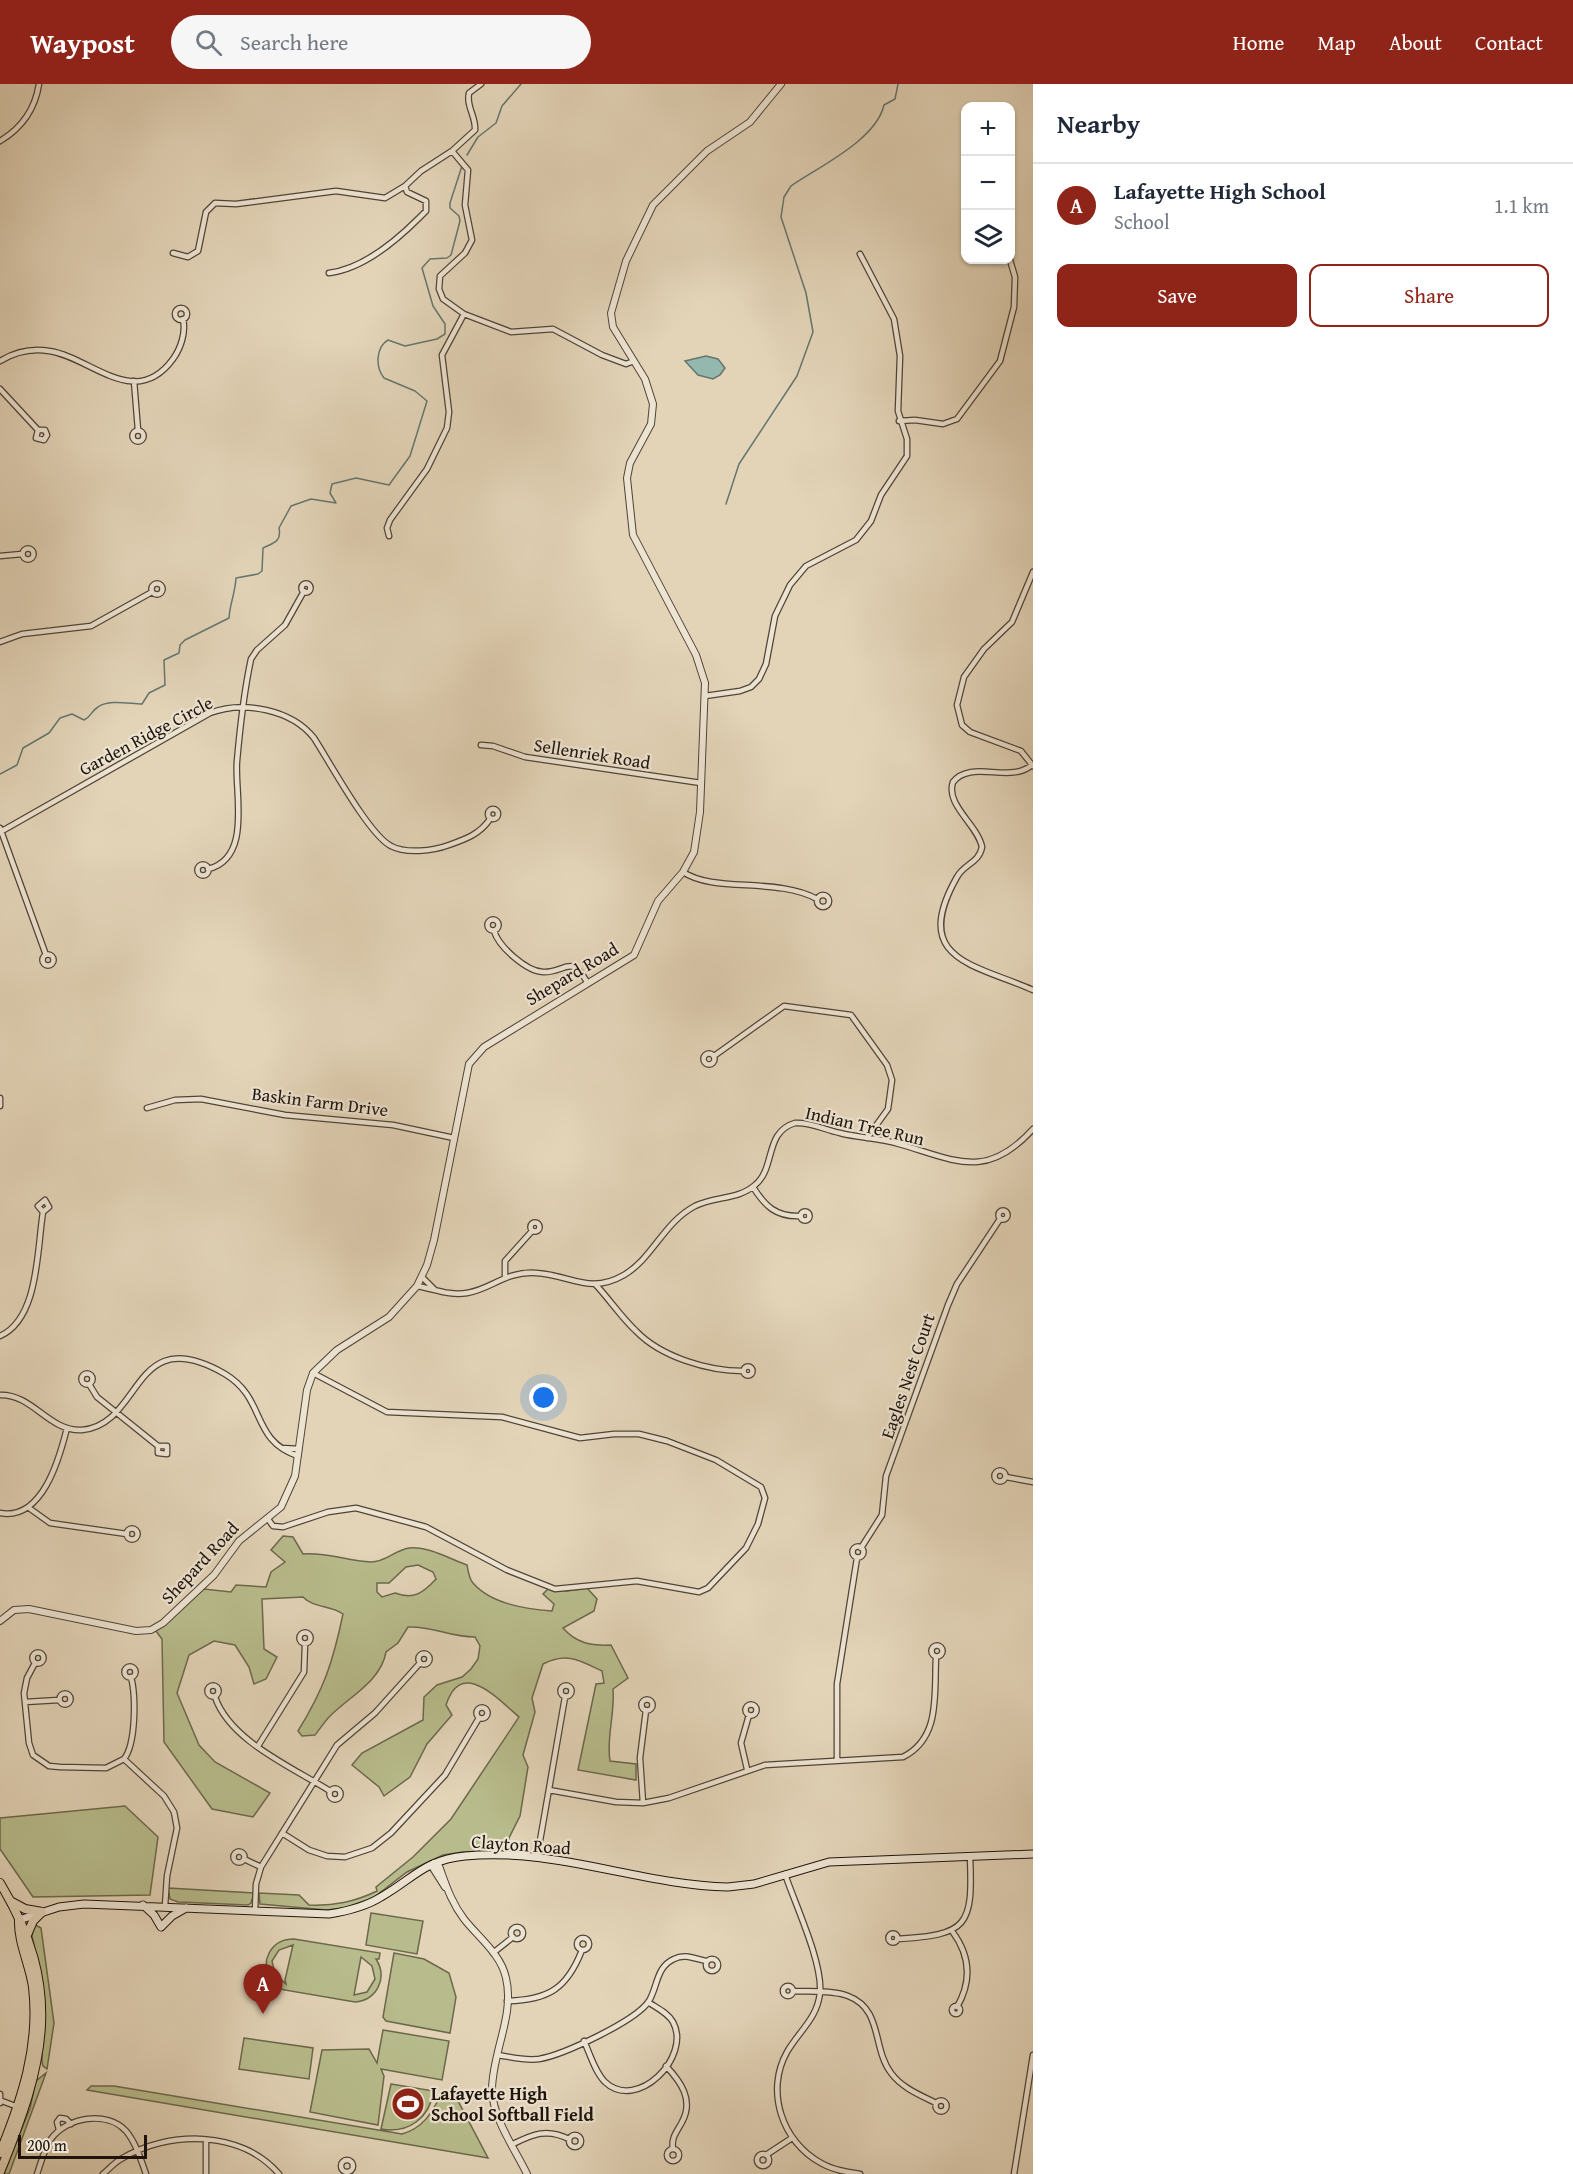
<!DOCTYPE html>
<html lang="en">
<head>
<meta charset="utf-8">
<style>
  body { margin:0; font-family:"Gentium Book Plus",serif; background:#f6f6f7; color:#1f2937 }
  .controls { position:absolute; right:18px; top:18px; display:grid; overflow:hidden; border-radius:12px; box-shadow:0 2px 4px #0004 }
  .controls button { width:54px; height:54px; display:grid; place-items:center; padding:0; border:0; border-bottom:2px solid #e0e1e3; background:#fff; color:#1f2937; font:30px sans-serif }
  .scale { position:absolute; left:18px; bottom:15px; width:129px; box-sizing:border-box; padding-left:6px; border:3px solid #1e140d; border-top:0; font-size:16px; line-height:21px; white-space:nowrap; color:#1e140d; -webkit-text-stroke:4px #ede3d1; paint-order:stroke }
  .you { position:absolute; left:544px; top:1314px; width:21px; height:21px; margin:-15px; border:4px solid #fff; border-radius:50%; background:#1a73e8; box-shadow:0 0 0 9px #1a73e833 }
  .badge { display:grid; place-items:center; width:39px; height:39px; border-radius:50%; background:#8f2418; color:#fff; font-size:20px; font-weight:700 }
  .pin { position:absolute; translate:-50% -50px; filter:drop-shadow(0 2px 3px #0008) }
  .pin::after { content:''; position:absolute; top:32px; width:21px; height:18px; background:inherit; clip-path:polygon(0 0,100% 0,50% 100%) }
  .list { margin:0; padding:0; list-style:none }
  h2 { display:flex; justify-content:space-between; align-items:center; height:78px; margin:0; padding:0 24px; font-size:26px }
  h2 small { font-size:20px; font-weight:400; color:#747a83 }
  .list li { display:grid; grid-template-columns:39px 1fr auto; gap:18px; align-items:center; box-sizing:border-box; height:84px; padding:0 24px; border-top:2px solid #e0e1e3 }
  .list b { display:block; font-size:22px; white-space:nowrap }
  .list p { margin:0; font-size:20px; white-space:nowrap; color:#747a83 }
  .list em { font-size:20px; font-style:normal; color:#747a83 }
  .actions { display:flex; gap:12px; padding:18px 24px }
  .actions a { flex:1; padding:14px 0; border:2px solid #8f2418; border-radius:12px; text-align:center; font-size:21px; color:#8f2418 }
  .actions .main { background:#8f2418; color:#fff }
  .icon { flex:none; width:33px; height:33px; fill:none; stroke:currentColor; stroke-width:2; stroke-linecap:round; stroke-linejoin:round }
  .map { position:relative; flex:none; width:1033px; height:2090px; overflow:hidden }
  header { display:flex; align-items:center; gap:36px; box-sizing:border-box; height:84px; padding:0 30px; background:#8f2418; color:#fff }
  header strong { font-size:28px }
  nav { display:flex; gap:33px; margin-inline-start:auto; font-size:21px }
  .search { width:420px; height:54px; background:#f6f6f7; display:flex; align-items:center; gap:15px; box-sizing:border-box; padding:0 21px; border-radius:33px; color:#747a83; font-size:22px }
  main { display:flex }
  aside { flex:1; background:#fff }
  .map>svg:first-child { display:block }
  .green { fill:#b8bc8c; stroke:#6b684c; stroke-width:1.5; fill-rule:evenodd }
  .water { fill:#95b8ae; stroke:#65766e; stroke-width:1.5 }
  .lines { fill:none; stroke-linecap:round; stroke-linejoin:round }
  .stream { stroke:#65766e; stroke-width:1.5 }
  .minor-casing { stroke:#4f4438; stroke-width:7 }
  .tertiary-casing { stroke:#4f4438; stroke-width:8 }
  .secondary-casing { stroke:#1e140d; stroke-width:9 }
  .primary-casing { stroke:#1e140d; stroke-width:10 }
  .minor { stroke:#ede3d1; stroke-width:4.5 }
  .tertiary { stroke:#ede3d1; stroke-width:6 }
  .secondary { stroke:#ede3d1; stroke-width:7 }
  .primary { stroke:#e3d4b8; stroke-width:8 }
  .labels { text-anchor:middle; stroke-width:4.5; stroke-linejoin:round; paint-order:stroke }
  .street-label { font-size:18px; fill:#1e140d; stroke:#ede3d1 }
  .poi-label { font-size:18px; font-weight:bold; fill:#1e140d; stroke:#ede3d1; text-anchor:start }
</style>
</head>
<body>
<header>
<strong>Waypost</strong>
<div class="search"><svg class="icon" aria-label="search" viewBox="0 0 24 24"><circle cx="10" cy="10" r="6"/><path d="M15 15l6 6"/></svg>Search here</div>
<nav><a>Home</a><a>Map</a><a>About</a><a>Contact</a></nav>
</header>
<main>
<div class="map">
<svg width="1033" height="2090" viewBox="0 0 1033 2090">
  <rect width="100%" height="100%" fill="#e3d4b8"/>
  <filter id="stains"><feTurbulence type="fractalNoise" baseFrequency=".00333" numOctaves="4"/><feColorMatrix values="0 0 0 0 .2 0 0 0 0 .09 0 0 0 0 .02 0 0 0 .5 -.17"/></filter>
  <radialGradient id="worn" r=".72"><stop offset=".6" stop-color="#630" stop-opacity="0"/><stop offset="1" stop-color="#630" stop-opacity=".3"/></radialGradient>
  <path class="green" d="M283 1452 293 1453 303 1470C327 1468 347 1477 371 1478 386 1478 395 1466 409 1464 428 1462 450 1475 467 1481 468 1486 469 1495 473 1499 491 1520 526 1525 552 1527L554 1520 543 1510 548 1505 567 1507 587 1504 597 1515 594 1527 563 1544C576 1559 591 1562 611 1561L628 1594 613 1605C615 1631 606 1654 610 1677L636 1680V1696L578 1686 596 1600 604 1599 602 1587C579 1576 567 1568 543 1580L532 1614 535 1628 523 1671 528 1683 520 1732 509 1754 511 1768H463L443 1771 407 1788 373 1814 344 1824 326 1826 260 1820 259 1809 299 1811 309 1821C334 1822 354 1818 377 1807L376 1803 413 1773 451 1735 519 1633C497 1614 461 1574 446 1621L452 1631 427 1660 410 1693 384 1712 379 1703 352 1681 362 1669 423 1636 424 1613 437 1601 462 1593 471 1585 478 1575 480 1562 475 1553C448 1553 434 1542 408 1543L398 1559 386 1568C381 1597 350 1612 330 1632 325 1637 320 1645 315 1651L302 1652 298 1647C324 1605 333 1578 343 1530 331 1521 313 1524 303 1513L262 1515 264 1565 277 1573 266 1595 254 1600 249 1583 235 1561 214 1557 189 1571 177 1609 199 1661 215 1678 270 1709 253 1733 212 1725 164 1658 162 1555 156 1547 204 1505 231 1508 236 1501 266 1503 271 1488 285 1478 271 1466ZM418 1481 433 1488 436 1495C423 1509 414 1516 395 1509L382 1513 377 1508V1499H389L406 1483Z
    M125 1722 158 1753 150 1811 33 1813 0 1765V1734Z
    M168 1804 254 1809 251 1819 248 1821 178 1818 170 1815Z
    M371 1829 423 1837 417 1870 366 1861Z
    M34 1840 41 1844 54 1939 47 1985 43 1982 42 1978 41 1892 32 1852Z
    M294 1855 380 1869 379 1875H376C388 1894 377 1916 355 1918L267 1903 268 1897H271C259 1877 271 1855 294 1855ZM293 1861 285 1896 286 1900 275 1890 272 1877 279 1866ZM361 1873 372 1882 375 1895 367 1908 354 1911Z
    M394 1869 424 1875 449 1889 456 1913 450 1949 386 1937 383 1933Z
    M383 1946 449 1957 442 1996 381 1985 384 1992 378 2041 310 2028 322 1966 369 1965 377 1979Z
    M244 1954 313 1964 309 1995 239 1985Z
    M46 1989 9 2090H4L30 2024 36 1997Z
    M391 2000 434 2007C429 2034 409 2050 381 2045Z
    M91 2002H114L402 2050C423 2044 431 2030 441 2011L457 2015 488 2074 87 2006Z"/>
  <path class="water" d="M706 272 718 275 725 284 720 291 713 295 698 291 685 277Z"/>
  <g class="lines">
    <path class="stream" d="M467 71 478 53 496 39 502 22 521 0
      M726 420 739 380 797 292 813 248 806 209 781 133 784 113 791 102C820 82 876 56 884 21L895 15 898 0
      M0 690 17 681 23 664 49 649 60 634 72 630 84 636C91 633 91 627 98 623 109 615 130 620 142 620L149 609 165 601 164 576 179 569 180 561 185 556 229 534C230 519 235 510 236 494L258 490 262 487 263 464C273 459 282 458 279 444L291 422 311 415 336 419 330 409 332 400 356 394 389 401 410 372 427 317 415 307 384 294C375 283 376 263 388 256L405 262 437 255 445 250V240L433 222 422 184 430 175 447 174 451 171 460 137 459 132 450 124V119L462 82"/>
    <g class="minor-casing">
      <path id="minor" d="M481 0 469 9C466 23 476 32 475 46L452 67 468 86 465 121 472 156 465 169 440 192 439 205 443 215 464 230 511 248 553 245 602 271 626 280 634 277
        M0 57C22 44 35 26 39 0
        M173 169 188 173 198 167 206 128 215 119 236 120 336 107 385 114 405 102
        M329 189C362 185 396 157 419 134L426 127V117L407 108 405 102 421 87 452 67
        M175 230a6 6 0 1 1 12 0a6 6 0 1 1-12 0Z
        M0 277C15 268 31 264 49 267 91 273 135 327 173 275 181 264 186 248 183 235
        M134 297 138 346
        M0 305 38 346H45L47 351 44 356 36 354 38 346
        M899 337 915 336 943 340 957 335 1000 277 1014 223 1015 193 1010 176
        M132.5 352a5.5 5.5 0 1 1 11 0a5.5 5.5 0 1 1-11 0Z
        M389 452 387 444 390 436 427 385 447 344 449 328 442 271 464 230
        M22.5 470a5.5 5.5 0 1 1 11 0a5.5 5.5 0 1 1-11 0Z
        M0 472 22 470
        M1033 488 1012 538 984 565 964 593 957 621 962 641 970 648 1021 667 1033 682
        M151.5 505a5.5 5.5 0 1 1 11 0a5.5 5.5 0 1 1-11 0Z
        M301.5 504a4.5 4.5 0 1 1 9 0a4.5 4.5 0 1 1-9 0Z
        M0 558 22 550 91 542 152 508
        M705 612 740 607 751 603 759 595 766 580 775 532 790 501 806 482 856 456 871 437 881 411 907 372V355L898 327 900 272 894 235 860 170
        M481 661 493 662 525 673 701 699
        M1032 681C1010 700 971 675 953 698 945 721 978 741 982 763 979 779 964 780 957 793 910 876 974 880 1033 906
        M488 730a5 5 0 1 1 10 0a5 5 0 1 1-10 0Z
        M0 744 46 871
        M2 747 210 629C244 616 292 626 314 654 329 677 369 751 391 762 406 770 433 767 449 761 466 755 480 750 490 735
        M197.5 786a5.5 5.5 0 1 1 11 0a5.5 5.5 0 1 1-11 0Z
        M208 785C253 774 234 707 237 677 240 643 244 608 251 575L257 566 285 541 304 507
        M683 788C714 809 777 793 817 815
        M817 817a6 6 0 1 1 12 0a6 6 0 1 1-12 0Z
        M487.5 841a5.5 5.5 0 1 1 11 0a5.5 5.5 0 1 1-11 0Z
        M494 847C499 863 526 887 543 888 565 889 571 869 587 898
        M42.5 876a5.5 5.5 0 1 1 11 0a5.5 5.5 0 1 1-11 0Z
        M703.5 975a5.5 5.5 0 1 1 11 0a5.5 5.5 0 1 1-11 0Z
        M714 972 784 922 851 931 887 981 892 996 888 1025 867 1054
        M0 1014V1022
        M147 1024 175 1016 201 1015 285 1031 393 1041 454 1054
        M753 1103C765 1122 776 1133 800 1132
        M998.5 1131a4.5 4.5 0 1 1 9 0a4.5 4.5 0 1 1-9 0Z
        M800.5 1132a4.5 4.5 0 1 1 9 0a4.5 4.5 0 1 1-9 0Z
        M530.5 1143a4.5 4.5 0 1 1 9 0a4.5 4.5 0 1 1-9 0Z
        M505 1192V1177L532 1147
        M422 1193 434 1205
        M596 1201C610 1216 621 1233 636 1247 661 1273 708 1287 743 1287
        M417 1202C434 1205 450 1212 467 1209 492 1205 505 1187 536 1189 571 1191 589 1211 624 1191 653 1174 663 1139 695 1122 715 1112 738 1116 755 1101 776 1084 764 1048 795 1039 811 1038 825 1046 840 1049 859 1054 880 1054 899 1060 955 1076 986 1097 1033 1045
        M0 1252C39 1235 37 1165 43 1128L38 1122 45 1116 49 1123 43 1128
        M743.5 1287a4.5 4.5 0 1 1 9 0a4.5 4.5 0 1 1-9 0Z
        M81.5 1295a5.5 5.5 0 1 1 11 0a5.5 5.5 0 1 1-11 0Z
        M89 1300 97 1313 158 1362H167V1370L158 1369V1362
        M0 1311C33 1310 49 1348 82 1346 144 1340 131 1236 225 1290 267 1315 250 1356 298 1372
        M282 1364 299 1365
        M994.5 1392a5.5 5.5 0 1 1 11 0a5.5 5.5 0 1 1-11 0Z
        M1006 1393 1033 1398
        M29 1424 50 1439 127 1450
        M0 1429C42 1437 59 1376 67 1344
        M268 1435 273 1442 283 1443 328 1428 356 1424 426 1443 507 1486 555 1505 637 1497 699 1508 708 1504 746 1464 758 1440 765 1414 761 1403 716 1376 667 1357 639 1350H614L580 1354 502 1333 387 1328 313 1289
        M126.5 1450a5.5 5.5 0 1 1 11 0a5.5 5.5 0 1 1-11 0Z
        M852.5 1468a5.5 5.5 0 1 1 11 0a5.5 5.5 0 1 1-11 0Z
        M861 1464 882 1431 886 1392 948 1221 957 1200 1000 1135
        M299.5 1554a5.5 5.5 0 1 1 11 0a5.5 5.5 0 1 1-11 0Z
        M931.5 1567a5.5 5.5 0 1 1 11 0a5.5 5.5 0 1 1-11 0Z
        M32.5 1574a5.5 5.5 0 1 1 11 0a5.5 5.5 0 1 1-11 0Z
        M418.5 1575a5.5 5.5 0 1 1 11 0a5.5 5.5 0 1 1-11 0Z
        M35 1579 27 1594 24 1609 29 1659 33 1671 49 1682 60 1683 106 1684 124 1675C136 1660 136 1612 131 1593
        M124.5 1588a5.5 5.5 0 1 1 11 0a5.5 5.5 0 1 1-11 0Z
        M560.5 1607a5.5 5.5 0 1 1 11 0a5.5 5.5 0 1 1-11 0Z
        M207.5 1607a5.5 5.5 0 1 1 11 0a5.5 5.5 0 1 1-11 0Z
        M59.5 1615a5.5 5.5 0 1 1 11 0a5.5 5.5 0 1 1-11 0Z
        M215 1613C230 1657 292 1683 330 1707
        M641.5 1621a5.5 5.5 0 1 1 11 0a5.5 5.5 0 1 1-11 0Z
        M25 1618 59 1616
        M745.5 1626a5.5 5.5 0 1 1 11 0a5.5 5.5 0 1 1-11 0Z
        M476.5 1629a5.5 5.5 0 1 1 11 0a5.5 5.5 0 1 1-11 0Z
        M258 1662 304 1588 305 1560
        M124 1675 164 1712 174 1728 177 1744 167 1792 165 1822
        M837 1676V1600L857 1474
        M747 1685 741 1659 749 1631
        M329.5 1710a5.5 5.5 0 1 1 11 0a5.5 5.5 0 1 1-11 0Z
        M549 1706 616 1718 643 1719 669 1714 765 1681 903 1673C941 1654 934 1610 936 1573
        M643 1719 640 1674 646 1626
        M282 1749 309 1766 327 1772 345 1773 372 1764 391 1749 445 1691 479 1634
        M233.5 1773a5.5 5.5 0 1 1 11 0a5.5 5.5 0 1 1-11 0Z
        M537 1774 565 1613
        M244 1775 261 1783
        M785 1790C795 1820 823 1879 820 1909 817 1935 799 1947 787 1968 765 2007 782 2058 821 2079 833 2086 847 2088 860 2090
        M255 1827 256 1800 261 1783 337 1661 375 1629 420 1579
        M511 1849a6 6 0 1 1 12 0a6 6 0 1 1-12 0Z
        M952 1847C970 1871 972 1897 957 1923
        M888.5 1854a4.5 4.5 0 1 1 9 0a4.5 4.5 0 1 1-9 0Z
        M577 1860a6 6 0 1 1 12 0a6 6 0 1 1-12 0Z
        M897 1855C968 1851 973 1842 970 1773
        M493 1869 513 1853
        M706 1881a6 6 0 1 1 12 0a6 6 0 1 1-12 0Z
        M783 1907a5 5 0 1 1 10 0a5 5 0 1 1-10 0Z
        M793 1907C810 1908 832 1906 848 1912 883 1925 872 1964 891 1989 902 2004 920 2011 936 2019
        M507 1917C548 1916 567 1905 582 1866
        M952 1926a4 4 0 1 1 8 0a4 4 0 1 1-8 0Z
        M584 1957C590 1970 595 1988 605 1998 637 2028 692 1973 673 1938 668 1929 657 1924 648 1918
        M498 1971C511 1973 525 1977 539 1975 563 1971 636 1937 649 1917 658 1902 656 1883 674 1875 685 1869 695 1875 706 1877
        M666 1982C681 1998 694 2016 682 2038 677 2048 671 2053 673 2065
        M0 2010V2019
        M935.5 2022a5.5 5.5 0 1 1 11 0a5.5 5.5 0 1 1-11 0Z
        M2 2017 18 2023
        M59 2046 57 2038 60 2034 66 2035 71 2040
        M569 2057a6 6 0 1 1 12 0a6 6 0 1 1-12 0Z
        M206 2057V2090
        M513 2060C533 2050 547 2044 569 2055
        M667 2071a6 6 0 1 1 12 0a6 6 0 1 1-12 0Z
        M757 2076a6 6 0 1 1 12 0a6 6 0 1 1-12 0Z
        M766 2071 792 2054
        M341 2082a6 6 0 1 1 12 0a6 6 0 1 1-12 0Z
        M37 2090C41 2079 44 2065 51 2055 67 2033 107 2026 126 2047 136 2059 141 2076 146 2090
        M103 2090C109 2085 114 2079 121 2075 169 2046 241 2046 279 2090
        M1014 2090 1033 1971"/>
    </g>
    <g class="tertiary-casing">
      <path id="tertiary" d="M0 1537 14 1526 29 1525 136 1547 151 1546 163 1539 214 1491 239 1457 281 1423 295 1392 307 1306 313 1289 337 1266 389 1233 417 1202 427 1181 434 1156 469 980 484 963 634 871 658 817 683 788 694 768 700 728 705 599 696 571 633 451 627 394 630 379 651 340 653 320 645 295 613 243 611 229 626 177 653 121 707 67 750 38 781 0
        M434 1779 439 1782C446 1801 451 1818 464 1835 478 1853 501 1870 506 1894 515 1931 492 1969 492 2006 493 2035 515 2065 527 2090
        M435 1780 433 1784 445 1803"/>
    </g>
    <g class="secondary-casing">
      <path id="secondary" d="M143 1821 154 1831 161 1843 172 1832 186 1824
        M19 1836 59 1823 84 1820 329 1830C348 1827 365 1823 381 1813 413 1795 424 1776 465 1772 554 1763 640 1801 728 1803L754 1800 829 1778 1033 1770"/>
    </g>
    <g class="primary-casing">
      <path id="primary" d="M0 1799C65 1906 44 1980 0 2088
        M12 1818 25 1825 42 1828
        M27 1851 33 1837 42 1828
        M0 2069C22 2015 40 1962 33 1903 30 1881 18 1858 19 1836"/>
    </g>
    <use href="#minor" class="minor"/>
    <use href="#tertiary" class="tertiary"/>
    <use href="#secondary" class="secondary"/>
    <use href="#primary" class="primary"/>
  </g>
  <defs>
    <g id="stadium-disc" transform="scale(1.725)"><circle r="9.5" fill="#8f2418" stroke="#ede3d1"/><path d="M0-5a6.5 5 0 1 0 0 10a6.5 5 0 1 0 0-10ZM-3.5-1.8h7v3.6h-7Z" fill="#fff"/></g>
  </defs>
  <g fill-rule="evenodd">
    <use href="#stadium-disc" x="408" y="2020"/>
  </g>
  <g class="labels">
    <g class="street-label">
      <text transform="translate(146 652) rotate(-28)" y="6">Garden Ridge Circle</text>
      <text transform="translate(592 670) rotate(9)" y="6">Sellenriek Road</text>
      <text transform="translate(572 890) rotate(-31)" y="6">Shepard Road</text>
      <text transform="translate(320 1018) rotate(7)" y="6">Baskin Farm Drive</text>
      <text transform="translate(865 1042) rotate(13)" y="6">Indian Tree Run</text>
      <text transform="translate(908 1292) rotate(-71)" y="6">Eagles Nest Court</text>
      <text transform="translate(200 1479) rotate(-47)" y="6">Shepard Road</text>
      <text transform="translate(521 1761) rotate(4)" y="6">Clayton Road</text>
    </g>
    <g class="poi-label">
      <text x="431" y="2016">Lafayette High<tspan x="431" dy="21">School Softball Field</tspan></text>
    </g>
  </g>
  <rect width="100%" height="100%" filter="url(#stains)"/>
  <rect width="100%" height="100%" fill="url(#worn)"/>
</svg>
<div class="controls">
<button>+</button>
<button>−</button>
<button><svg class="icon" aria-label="layers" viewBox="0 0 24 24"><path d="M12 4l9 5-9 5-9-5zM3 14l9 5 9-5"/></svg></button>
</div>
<div class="scale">200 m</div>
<div class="you"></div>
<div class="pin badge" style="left:263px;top:1930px">A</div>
</div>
<aside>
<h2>Nearby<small></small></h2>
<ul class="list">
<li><span class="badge">A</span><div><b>Lafayette High School</b><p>School</p></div><em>1.1 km</em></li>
</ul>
<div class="actions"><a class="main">Save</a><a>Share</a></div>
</aside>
</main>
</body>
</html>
